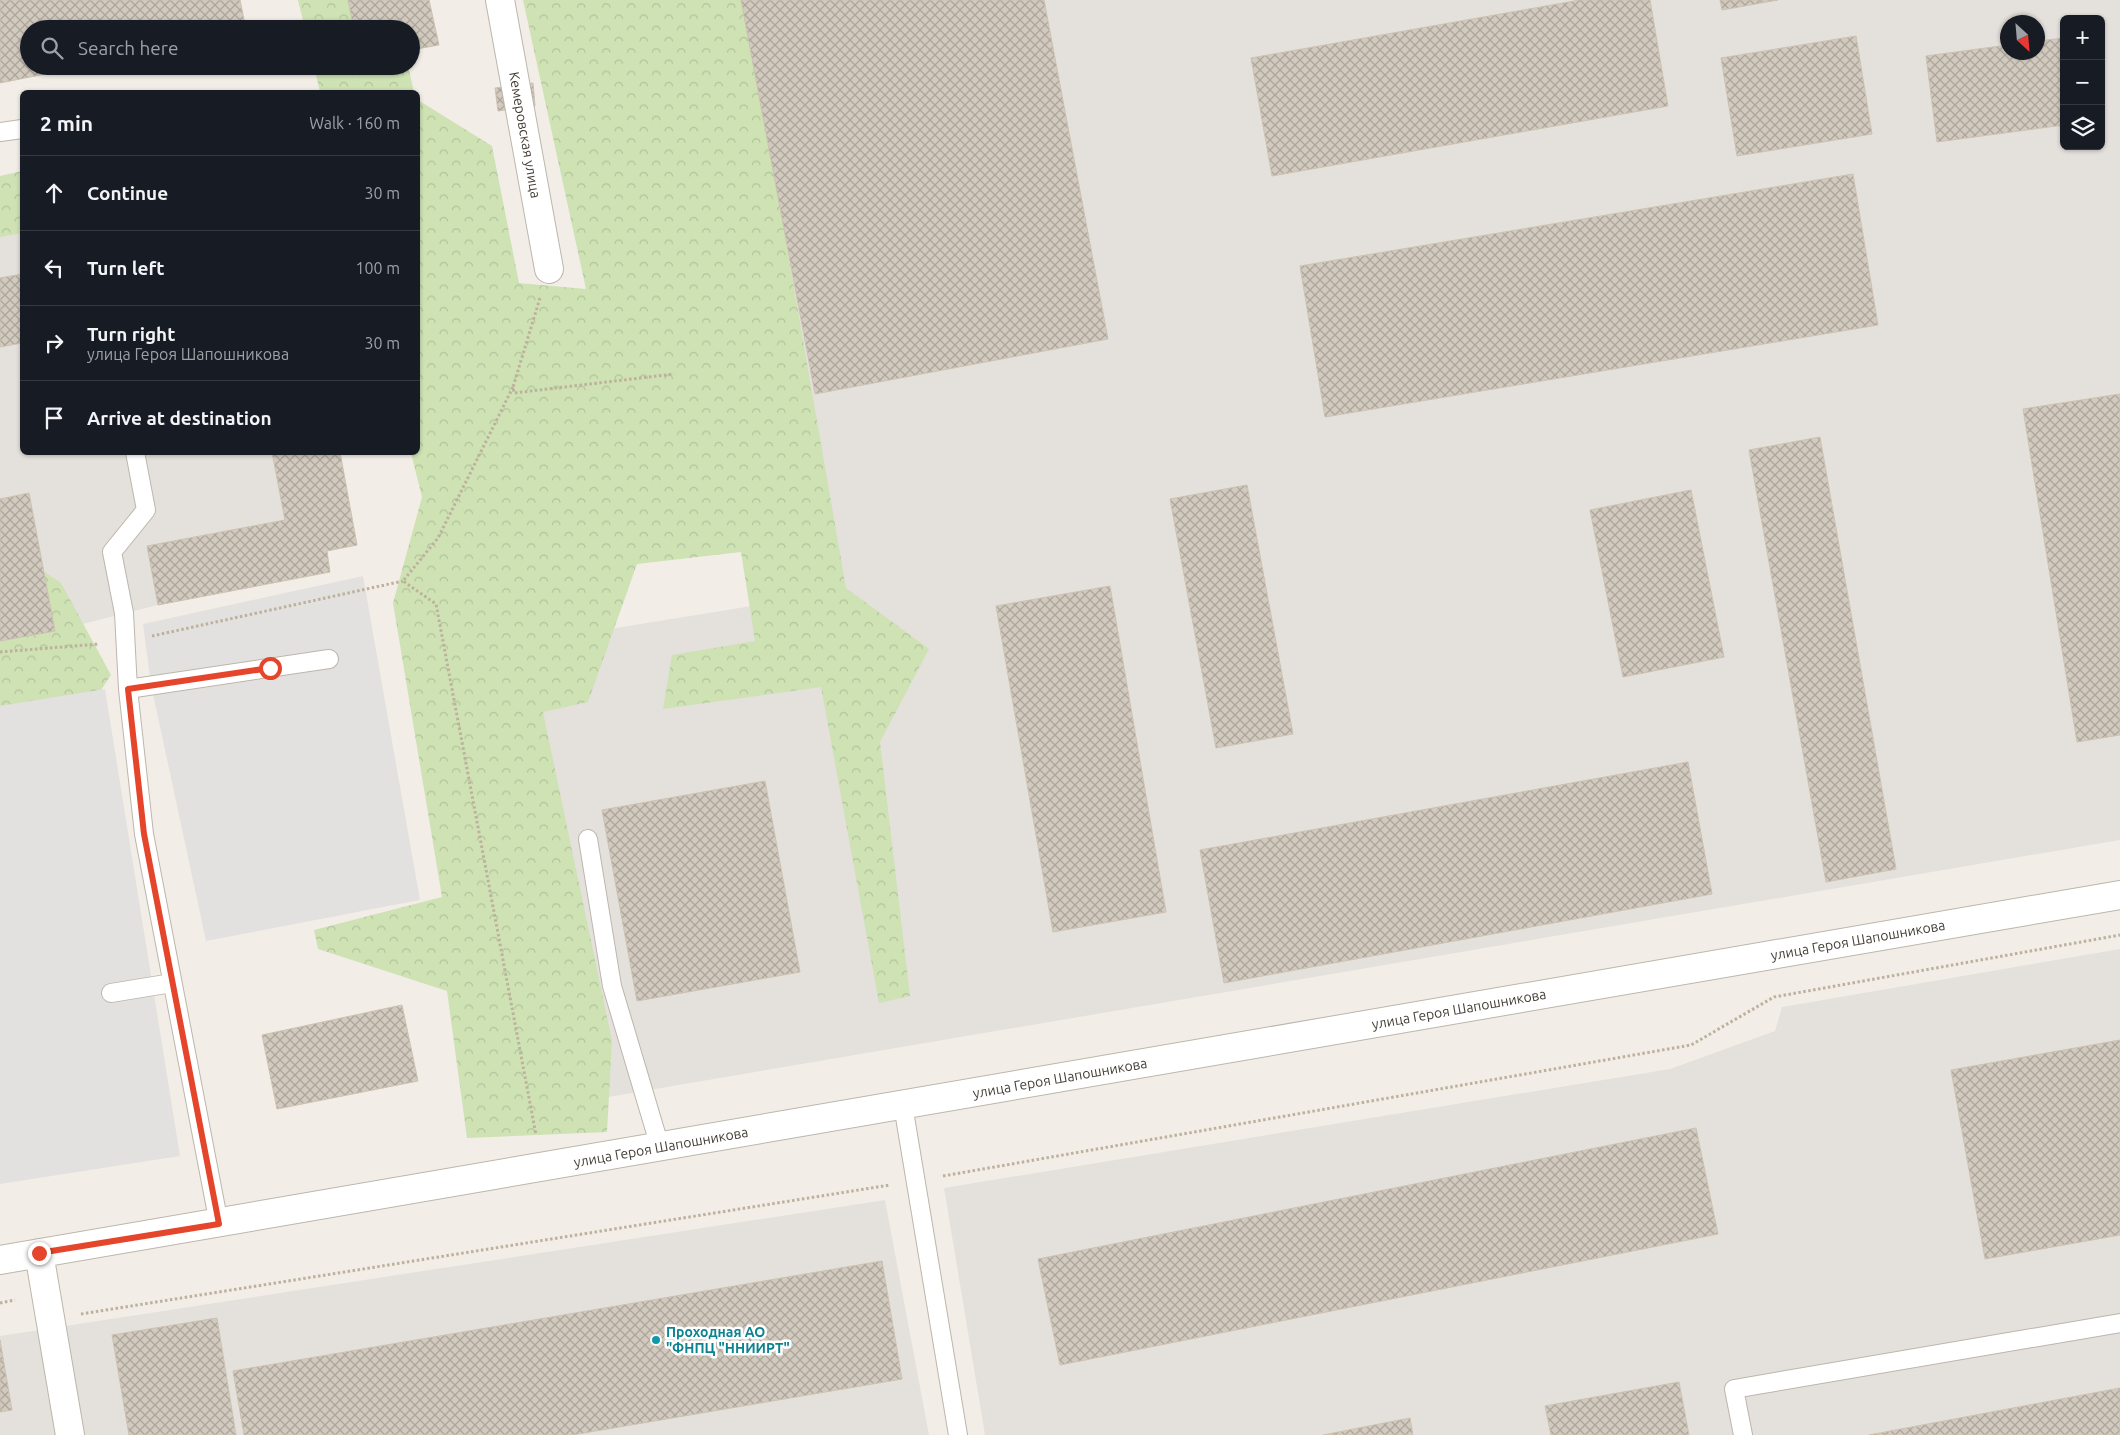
<!DOCTYPE html>
<html lang="en">
<head>
<meta charset="utf-8">
<style>
  body { margin:0; font-family:Ubuntu,sans-serif; background:#242831; color:#f1f3f6 }
  .controls { position:absolute; right:15px; top:15px; display:grid; overflow:hidden; border-radius:8px; box-shadow:0 1px 4px #0004 }
  .controls button { width:45px; height:45px; display:grid; place-items:center; padding:0; border:0; border-bottom:1px solid #363941; background:#171b24; color:#f1f3f6; font:25px sans-serif }
  .compass { position:absolute; left:2000px; top:15px; width:45px; height:45px; border-radius:50%; background:#171b24; box-shadow:0 1px 4px #0004; rotate:154deg }
  .stop { position:absolute; width:15px; height:15px; margin:-11px; border:4px solid #e5452b; border-radius:50%; background:#fff }
  .stop.end { background:#e5452b; border-color:#fff; box-shadow:0 1px 5px #0008 }
  .list { margin:0; padding:0; list-style:none }
  h2 { display:flex; justify-content:space-between; align-items:center; height:65px; margin:0; padding:0 20px; font-size:21px }
  h2 small { font-size:16px; font-weight:400; color:#9ea1a6 }
  .list li { display:grid; grid-template-columns:32px 1fr auto; gap:15px; align-items:center; box-sizing:border-box; height:75px; padding:0 20px; border-top:1px solid #363941 }
  .list b { display:block; font-size:19px; white-space:nowrap }
  .list p { margin:0; font-size:16px; white-space:nowrap; color:#9ea1a6 }
  .list em { font-size:16px; font-style:normal; color:#9ea1a6 }
  .icon { flex:none; width:28px; height:28px; fill:none; stroke:currentColor; stroke-width:2; stroke-linecap:round; stroke-linejoin:round }
  .map { position:relative; flex:none; width:2120px; height:1435px; overflow:hidden }
  .search { position:absolute; background:#171b24; box-shadow:0 1px 4px #0004; left:20px; top:20px; width:400px; height:55px; display:flex; align-items:center; gap:12px; box-sizing:border-box; padding:0 18px; border-radius:28px; color:#9ea1a6; font-size:19px }
  .panel { position:absolute; background:#171b24; box-shadow:0 1px 4px #0004; left:20px; top:90px; width:400px; height:365px; border-radius:8px }
  .map>svg:first-child { display:block }
  .industrial { fill:#e4e0dc; fill-rule:evenodd }
  .forest { fill:url(#forest-crowns) }
  .parking { fill:#e3e1df }
  .building { fill:url(#building-cross-hatch); stroke:#ccc2b2 }
  .lines { fill:none; stroke-linecap:round; stroke-linejoin:round }
  .lane-casing { stroke:#bcb6ab; stroke-width:20 }
  .street-casing { stroke:#bcb6ab; stroke-width:30 }
  .path { stroke:#bdb19d; stroke-width:3; stroke-dasharray:2.5 2.5; stroke-linecap:butt }
  .lane { stroke:#fff; stroke-width:18 }
  .street { stroke:#fff; stroke-width:28 }
  .route { stroke:#e5452b; stroke-width:6 }
  .culture-dot { fill:#0f9aa8; stroke:#fff; stroke-width:2 }
  .labels { text-anchor:middle; stroke-width:5; stroke-linejoin:round; paint-order:stroke }
  .street-label { font-size:14px; fill:#443f37; stroke:#fff }
  .culture-label { font-size:14px; font-weight:bold; fill:#0d838f; stroke:#fff; text-anchor:start }
</style>
</head>
<body>
<div class="map">
<svg width="2120" height="1435" viewBox="0 0 2120 1435">
  <defs>
    <pattern id="forest-crowns" width="20" height="18" patternUnits="userSpaceOnUse" patternTransform="scale(1.25)"><rect width="20" height="18" fill="#cee2b4"/><path d="M2 6a3 3 0 1 1 6 0M12 15a3 3 0 1 1 6 0" fill="none" stroke="#b2c39b"/></pattern>
    <pattern id="building-cross-hatch" width="8" height="8" patternUnits="userSpaceOnUse" patternTransform="scale(1.25)"><rect width="8" height="8" fill="#d2cabe"/><path d="M0 0l8 8M0 8l8-8" fill="none" stroke="#aca59b"/></pattern>
  </defs>
  <rect width="100%" height="100%" fill="#f2eee7"/>
  <path class="industrial" d="M669 0H2120V840L573 1103 480 650 788 600ZM2064 19H2101V146H2064ZM2008 22H2038V52H2008Z
    M22 220V452L340 453 357 545 327 551 330 572 158 605 55 631 0 641V223Z
    M2120 949V1435H985L944 1188 1670 1069 1775 1031 1782 1007Z
    M885 1200 929 1435H0V1336Z"/>
  <path class="forest" d="M298 0H392L399 29H305Z
    M523 0H744L846 588 929 649 880 742 910 996 879 1003 821 687 663 709 672 655 755 641 741 552 637 564 588 702 543 712 612 1041 607 1132 467 1138 447 991 318 949 314 930 442 897 393 603 422 497 411 453 418 452V100L492 146 519 283 586 289Z
    M314 66H408L414 92H320Z
    M22 171V233L0 237V176Z
    M0 542 61 583 111 675 88 710 0 725Z"/>
  <path class="parking" d="M363 576 420 900 206 941 151 685 143 624Z
    M105 689 180 1156 0 1184V706Z"/>
  <path class="building" d="M0 0H240L246 29H29V66H86L0 83Z
    M348 0H429L439 45 411 50V29H354Z
    M741 0H1044L1108 339 815 394Z
    M1580 0H1650L1668 106 1272 176 1251 58Z
    M1720 0H1778L1722 10Z
    M1856 36 1872 134 1737 156 1721 58Z
    M2064 38V125L1937 142 1926 56 2008 45V52H2038V41Z
    M533 83 535 106 498 111 495 88Z
    M1853 174 1878 325 1325 417 1300 266Z
    M22 274V343L0 347V278Z
    M2120 394V735L2077 742 2023 409Z
    M1820 437 1896 869 1826 882 1749 450Z
    M272 452H340L357 545 327 551 330 572 158 605 147 546 285 520Z
    M1247 485 1293 734 1216 748 1170 499Z
    M1691 490 1724 657 1623 677 1590 510Z
    M29 493 55 631 0 641V499Z
    M1110 586 1166 912 1053 932 996 606Z
    M1688 762 1712 894 1224 983 1200 850Z
    M765 781 800 972 637 1001 602 810Z
    M402 1005 418 1081 277 1109 262 1035Z
    M2120 1040V1235L1985 1259 1951 1070Z
    M1696 1128 1718 1234 1060 1365 1038 1259Z
    M882 1261 902 1379 572 1435H244L233 1371Z
    M217 1318 236 1435H129L112 1335Z
    M0 1340 12 1410 0 1412Z
    M1679 1382 1689 1435H1551L1545 1406Z
    M2120 1388V1435H1869Z
    M1410 1418 1413 1435H1323Z"/>
  <g class="lines">
    <g class="lane-casing">
      <path id="lane" d="M0 132 22 129
        M135 452 146 510 112 552 124 613 128 689 144 834 219 1224
        M128 689 329 659
        M588 839 612 986 660 1147
        M111 993 172 983
        M903 1105 958 1435
        M1743 1435 1734 1389 2120 1323"/>
    </g>
    <g class="street-casing">
      <path id="street" d="M500 0 549 269
        M39 1253 70 1435
        M0 1260 2120 895"/>
    </g>
    <path class="path" d="M540 298 513 387 514 393 674 374
      M513 387 438 538 403 581 436 604 536 1135
      M152 636 403 581
      M0 652 99 644
      M943 1176 1691 1045 1774 997 2120 935
      M0 1303 15 1300
      M81 1314 890 1185"/>
    <use href="#lane" class="lane"/>
    <use href="#street" class="street"/>
  </g>
  <g class="lines">
    <path class="route" d="M39 1253 219 1224 144 834 128 689 270 668"/>
  </g>
  <circle class="culture-dot" cx="656" cy="1340" r="5"/>
  <g class="labels">
    <g class="street-label">
      <text transform="translate(525 135) rotate(80)" y="5">Кемеровская улица</text>
      <text transform="translate(1858 940) rotate(-10)" y="5">улица Героя Шапошникова</text>
      <text transform="translate(1459 1009) rotate(-10)" y="5">улица Героя Шапошникова</text>
      <text transform="translate(1060 1078) rotate(-10)" y="5">улица Героя Шапошникова</text>
      <text transform="translate(661 1147) rotate(-10)" y="5">улица Героя Шапошникова</text>
    </g>
    <g class="culture-label">
      <text x="666" y="1337">Проходная АО<tspan x="666" dy="16">"ФНПЦ "ННИИРТ"</tspan></text>
    </g>
  </g>
</svg>
<div class="controls">
<button>+</button>
<button>−</button>
<button><svg class="icon" aria-label="layers" viewBox="0 0 24 24"><path d="M12 4l9 5-9 5-9-5zM3 14l9 5 9-5"/></svg></button>
</div>
<svg class="compass" viewBox="-18 -18 36 36"><path d="M0-13l5 13h-10z" fill="#e53935"/><path d="M0 13l5-13h-10z" fill="#9ea1a6"/></svg>
<div class="stop" style="left:270px;top:668px"></div>
<div class="stop end" style="left:39px;top:1253px"></div>
<div class="search"><svg class="icon" aria-label="search" viewBox="0 0 24 24"><circle cx="10" cy="10" r="6"/><path d="M15 15l6 6"/></svg>Search here</div>
<section class="panel">
<h2>2 min<small>Walk · 160 m</small></h2>
<ul class="list">
<li><svg class="icon" aria-label="ahead" viewBox="0 0 24 24"><path d="M12 20V5M6 11l6-6 6 6"/></svg><div><b>Continue</b></div><em>30 m</em></li>
<li><svg class="icon" aria-label="left" viewBox="0 0 24 24"><path d="M17 20v-9H6M10 6l-5 5 5 5"/></svg><div><b>Turn left</b></div><em>100 m</em></li>
<li><svg class="icon" aria-label="right" viewBox="0 0 24 24"><path d="M7 20v-9h11M14 6l5 5-5 5"/></svg><div><b>Turn right</b><p>улица Героя Шапошникова</p></div><em>30 m</em></li>
<li><svg class="icon" aria-label="arrive" viewBox="0 0 24 24"><path d="M6 21V4h12l-3 4 3 4H6"/></svg><div><b>Arrive at destination</b></div></li>
</ul>
</section>
</div>
</body>
</html>
